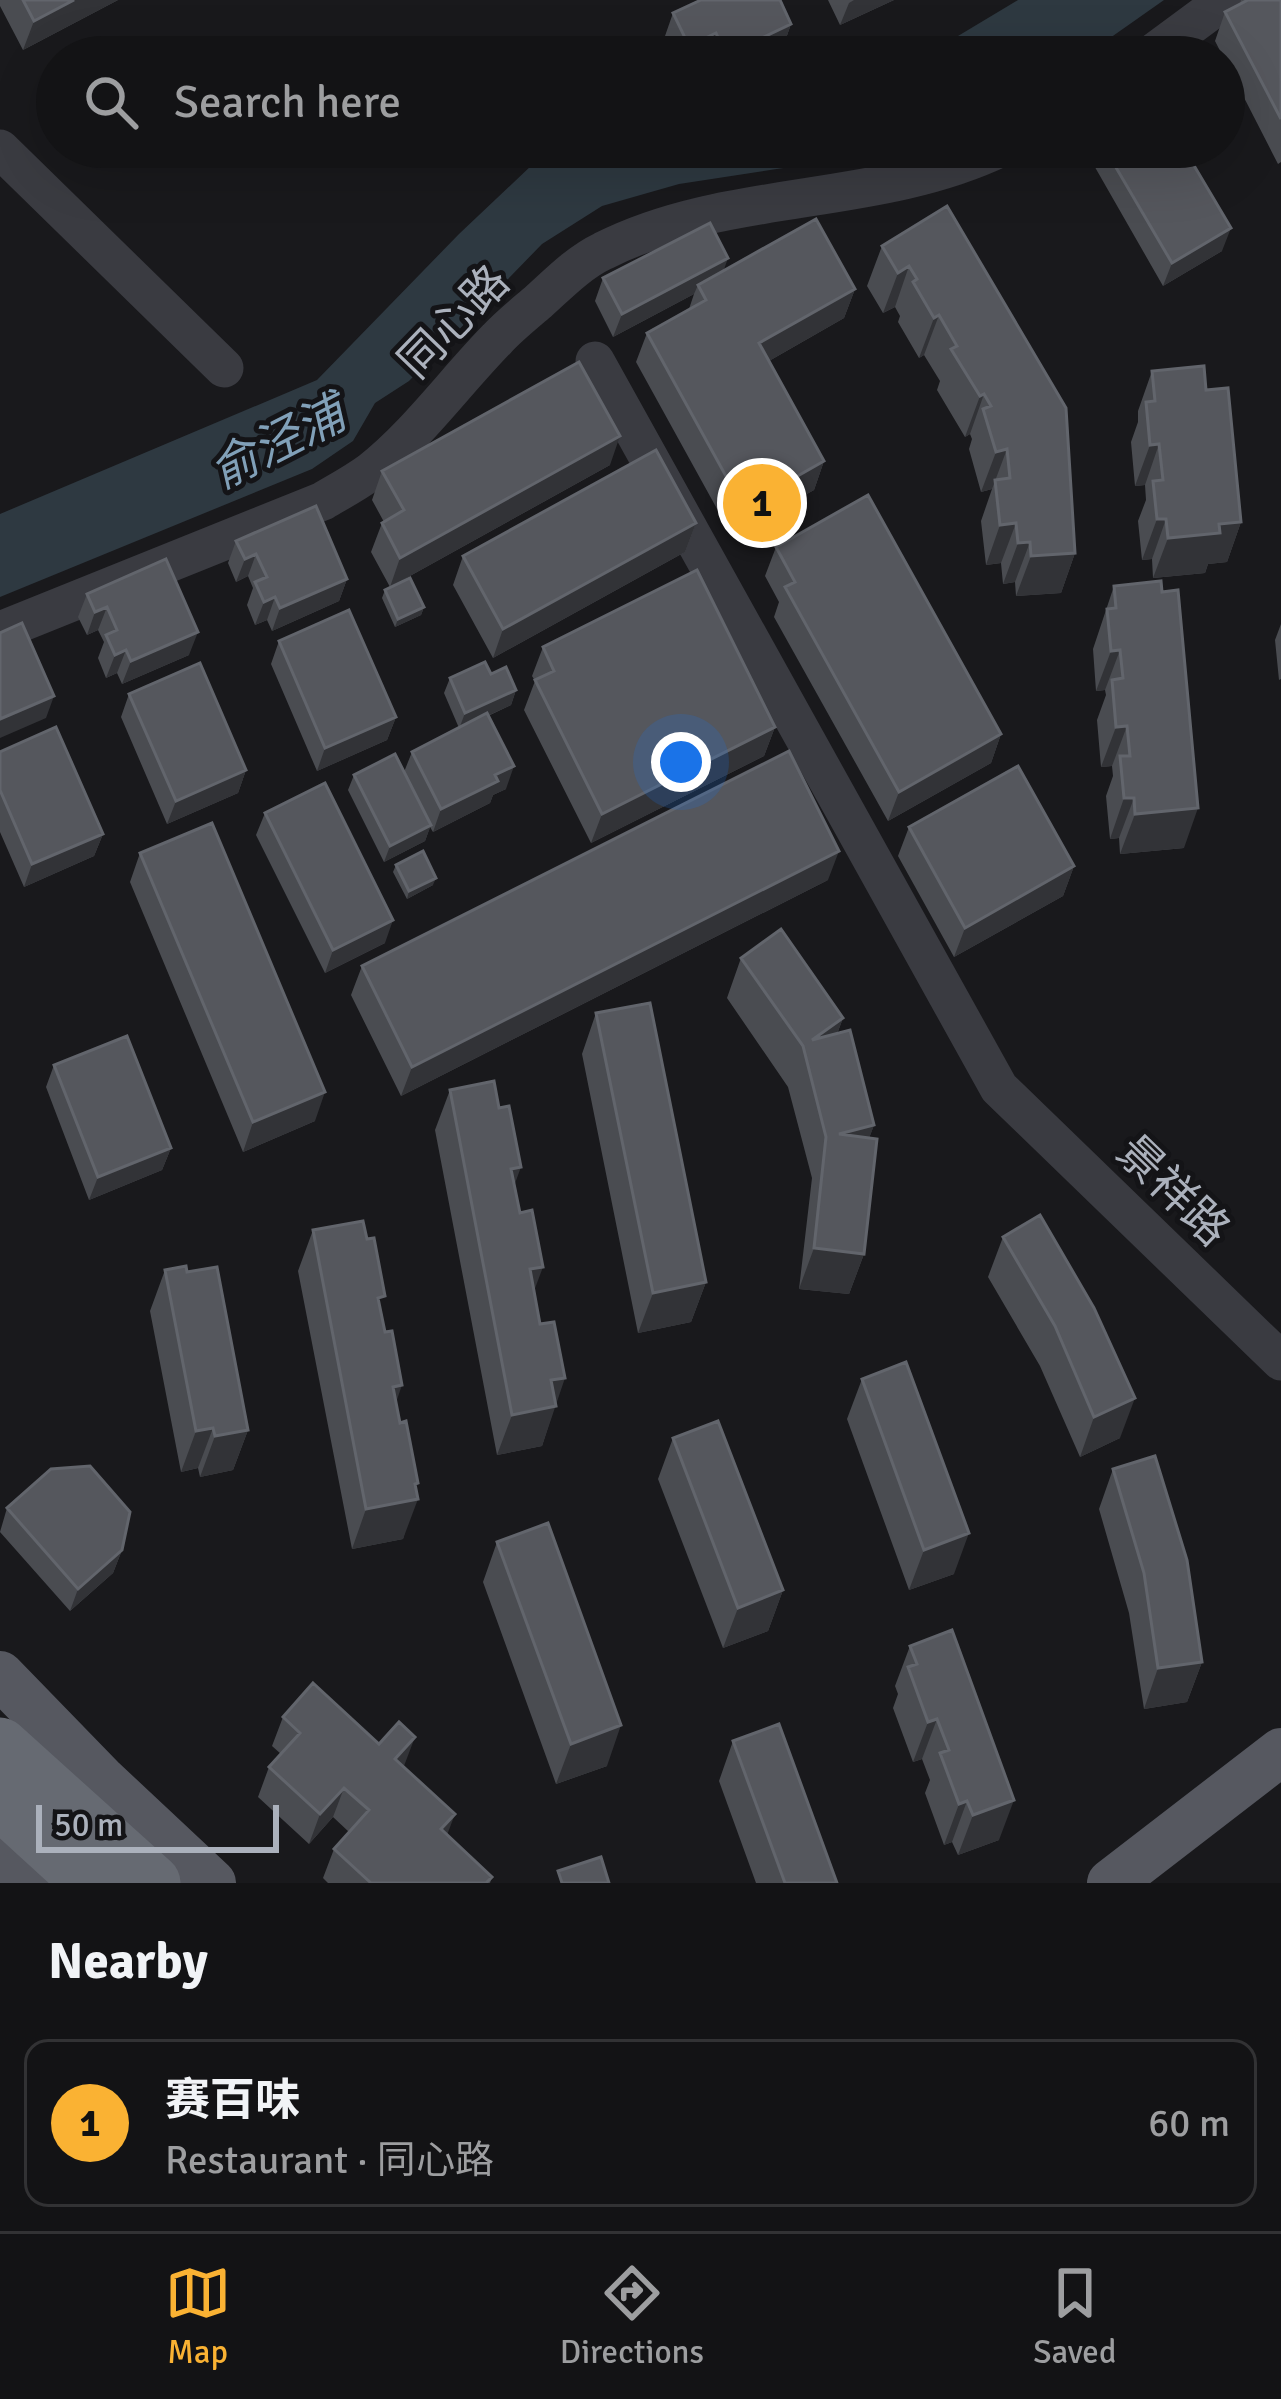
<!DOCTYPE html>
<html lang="en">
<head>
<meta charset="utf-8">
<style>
  body { margin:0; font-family:Signika,"Noto Sans SC",sans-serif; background:#202022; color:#f1f3f6 }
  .scale { position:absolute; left:36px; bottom:30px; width:243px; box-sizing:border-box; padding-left:12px; border:6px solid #abb1bc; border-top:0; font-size:33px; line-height:42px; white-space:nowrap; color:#abb1bc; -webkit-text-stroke:9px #141417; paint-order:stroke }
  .you { position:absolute; left:681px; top:762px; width:42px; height:42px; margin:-30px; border:9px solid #fff; border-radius:50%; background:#1a73e8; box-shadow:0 0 0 18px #1a73e833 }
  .badge { display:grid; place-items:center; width:78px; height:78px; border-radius:50%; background:#fab233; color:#111; font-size:39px; font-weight:700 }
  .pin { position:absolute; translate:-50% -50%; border:6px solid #fff; box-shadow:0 3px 12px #0006 }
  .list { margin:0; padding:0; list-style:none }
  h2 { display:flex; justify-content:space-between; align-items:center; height:156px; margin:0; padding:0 48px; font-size:51px }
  h2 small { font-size:39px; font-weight:400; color:#9d9ea0 }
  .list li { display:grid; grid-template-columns:78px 1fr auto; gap:36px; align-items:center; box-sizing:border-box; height:168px; margin:0 24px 24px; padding:0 24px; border:3px solid #323234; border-radius:24px }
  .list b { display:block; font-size:45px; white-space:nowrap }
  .list p { margin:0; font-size:39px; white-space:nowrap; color:#9d9ea0 }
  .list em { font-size:39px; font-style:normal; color:#9d9ea0 }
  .icon { flex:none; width:66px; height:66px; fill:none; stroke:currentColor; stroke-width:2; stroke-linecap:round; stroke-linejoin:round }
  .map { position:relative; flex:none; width:1281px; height:1883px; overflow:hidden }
  .search { position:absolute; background:#131315; box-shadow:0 12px 48px #0002; left:36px; right:36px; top:36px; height:132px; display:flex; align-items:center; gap:30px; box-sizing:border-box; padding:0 42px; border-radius:66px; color:#9d9ea0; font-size:45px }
  .sheet { height:348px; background:#131315 }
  nav { display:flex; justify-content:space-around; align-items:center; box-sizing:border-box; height:168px; border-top:3px solid #323234; background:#131315; font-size:33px; color:#9d9ea0 }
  nav a { display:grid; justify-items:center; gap:6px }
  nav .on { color:#fab233 }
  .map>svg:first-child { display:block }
  .water { fill:#2e3941 }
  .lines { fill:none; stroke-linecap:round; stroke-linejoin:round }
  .minor { stroke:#3a3b41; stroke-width:39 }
  .major { stroke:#565860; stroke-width:48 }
  .highway { stroke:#666a72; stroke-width:57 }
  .wall { fill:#4a4c51 }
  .shaded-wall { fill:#323337 }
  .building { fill:#55575d; stroke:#62656c; stroke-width:3 }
  .labels { text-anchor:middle; stroke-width:10; stroke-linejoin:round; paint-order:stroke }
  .street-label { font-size:45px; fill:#abb1bc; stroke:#141417 }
  .water-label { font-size:48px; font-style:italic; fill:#81a0b8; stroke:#141417 }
</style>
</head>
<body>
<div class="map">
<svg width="1281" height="1883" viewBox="0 0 1281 1883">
  <rect width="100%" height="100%" fill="#19191c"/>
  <path class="water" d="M1018 0H1164L1083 57H907L958 36Z
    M567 147H896L855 157 679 184 602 206 542 244 409 381 375 403 353 441 312 469 0 597V514L317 380 459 234 533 164Z"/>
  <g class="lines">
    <path class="minor" d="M1148 57 1225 0
      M0 149 224 368
      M595 361 999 1088 1281 1361
      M0 631 323 501C338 492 355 483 370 472 418 434 454 383 497 339 509 326 524 314 538 302 558 284 578 263 603 251 727 188 876 208 1002 147"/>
    <path class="major" d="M0 1675 101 1779 212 1883
      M0 1852 31 1883
      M1111 1883 1281 1752"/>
    <path class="highway" d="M0 1746 152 1883
      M0 1800 91 1883"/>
  </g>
  <path class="wall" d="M0 0H118L23 50 0 6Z
    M828 0H894L840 25Z
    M1241 0H1281V162L1278 164 1215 41 1225 12 1240 4Z
    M673 13 791 24 783 47 761 57H675L665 36Z
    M1091 147H1183L1222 251 1163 286 1088 155Z
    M947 206 1075 553 1061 593 1016 596 1015 582 1003 584 1001 563 986 565 981 521 992 489 981 492 969 449 972 439 970 434 965 437 937 390 940 381 924 355 919 358 898 322 900 316 895 307 883 313 867 286 882 246Z
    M724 271 855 289 844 318 769 361 824 461 814 490 732 536 636 362 647 333 689 309 694 294 613 337 595 301 603 278Z
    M1152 371 1206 390 1241 522 1227 562 1208 564 1205 573 1153 578 1152 559 1142 560 1138 521 1146 500 1145 485 1135 486 1131 442 1138 422V411Z
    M610 465 390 587 371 552 382 523 384 522 372 500 382 471Z
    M696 523 685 552 493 658 453 585 463 556Z
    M236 541 347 579 339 601 272 631 267 620 255 625 247 605 253 588 248 576 236 582 228 563Z
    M776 547 1001 734 991 763 888 821 774 617 779 602 765 576Z
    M1114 586 1184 848 1120 854 1119 838 1110 839 1106 796 1113 776 1112 766 1101 767 1097 720 1106 695 1105 690 1096 691 1093 649Z
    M385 590 424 607 421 615 395 627 382 598Z
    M87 594 189 655 122 684 117 673 106 678 98 658 104 642 98 630 87 635 78 617Z
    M1281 624V679L1279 680 1275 640Z
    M279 641 396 717 387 740 317 771 271 664Z
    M543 647 775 727 764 756 591 843 524 710 535 681 532 676Z
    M491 674 516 690 511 705 488 716 506 789 493 795 490 803 433 832 430 827 425 841 384 862 348 790 354 775 404 772 412 752 459 728 444 693 450 678Z
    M129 694 246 770 238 793 167 824 121 717Z
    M0 752 103 834 94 856 24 887 0 832Z
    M265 813 385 943 325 973 256 835Z
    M909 827 1074 866 1063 896 954 957 898 856Z
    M140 853 315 1121 243 1152 130 882Z
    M396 865 433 885 407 899 393 872Z
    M828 880 401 1096 351 995 362 966Z
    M741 958 843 1018 837 1034 874 1125 869 1138 864 1254 849 1294 799 1289 812 1178 788 1087 727 998Z
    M596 1013 706 1282 691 1322 638 1333 582 1054Z
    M54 1065 171 1148 162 1170 89 1200 46 1087Z
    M450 1090 514 1186 556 1402 542 1446 497 1455 435 1130Z
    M313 1230 380 1309 400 1423 416 1490 403 1539 352 1549 298 1271Z
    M1003 1237 1120 1438 1080 1457 1040 1366 988 1277Z
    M165 1270 248 1430 233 1470 200 1477 198 1468 181 1472 150 1311Z
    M862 1379 954 1574 909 1590 847 1419Z
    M673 1438 783 1590 768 1631 723 1648 658 1479Z
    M1113 1469 1202 1662 1187 1702 1144 1709 1129 1613 1099 1509Z
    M7 1508 122 1550 113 1573 70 1611 0 1532Z
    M497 1542 607 1766 556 1784 483 1582Z
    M910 1646 999 1840 958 1855 952 1842 944 1845 925 1793 930 1780 922 1759 913 1762 893 1708 898 1694 895 1686Z
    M283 1717 404 1767 447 1835 492 1877 490 1883H328L323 1878 334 1849 349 1832 333 1817 309 1844 258 1797 269 1767 281 1754 272 1746Z
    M733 1741 837 1883H756L719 1781Z"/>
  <path class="shaded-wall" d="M74 0H118L23 50 34 21Z
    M854 0H894L840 25 849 3Z
    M791 24 783 47 761 57H726Z
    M716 33 708 56 685 57 689 46Z
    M1231 228 1222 251 1163 286 1172 263Z
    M728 258 720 281 698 285 694 294 613 337 622 314Z
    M909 266 895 307 883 313 898 273Z
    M855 289 844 318 748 373 759 343Z
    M939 315 924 355 919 358 934 318Z
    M984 394 970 434 965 437 980 396Z
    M620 436 610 465 390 587 400 558Z
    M1159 444 1145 485 1135 486 1150 445Z
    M1007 449 992 489 981 492 996 452Z
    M824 461 814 490 732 536 743 507Z
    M1157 519H1166L1152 559 1142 560Z
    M1241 522 1227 562 1208 564 1205 573 1153 578 1168 538 1219 524Z
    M696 523 685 552 493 658 503 629Z
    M1016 523 1001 563 986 565 1000 525Z
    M1030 542 1015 582 1003 584 1018 543Z
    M1075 553 1061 593 1016 596 1031 556Z
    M256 554 248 576 236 582 245 559Z
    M347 579 339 601 272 631 280 608Z
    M275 597 267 620 255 625 264 602Z
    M107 607 98 630 87 635 95 612Z
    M424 607 421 615 395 627 398 619Z
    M198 632 189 655 122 684 131 661Z
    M126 650 117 673 106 678 115 655Z
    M1120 650 1105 690 1096 691 1111 651Z
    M516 690 511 705 459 729 465 713Z
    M54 696 46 718 0 738V719Z
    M396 717 387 740 317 771 325 748Z
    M1127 726 1112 766 1101 767 1116 727Z
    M775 727 764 756 591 843 602 814Z
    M1001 734 991 763 888 821 899 792Z
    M514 766 506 789 493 795 490 803 433 832 441 809 495 775Z
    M246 770 238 793 167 824 176 801Z
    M1124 798H1134L1119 838 1110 839Z
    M1198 808 1184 848 1120 854 1135 814Z
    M431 825 425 841 384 862 390 846Z
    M103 834 94 856 24 887 32 864Z
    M839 851 828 880 401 1096 412 1067Z
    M1074 866 1063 896 954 957 965 928Z
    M436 878 433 885 407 899 409 891Z
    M393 920 385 943 325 973 333 950Z
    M843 1018 828 1058 812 1040Z
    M325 1092 315 1121 243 1152 253 1122Z
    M874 1125 859 1166 839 1134Z
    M171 1148 162 1170 89 1200 98 1177Z
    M521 1167 506 1208 511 1169Z
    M814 1248 864 1254 849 1294 799 1289Z
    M543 1267 528 1307 530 1269Z
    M706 1282 691 1322 638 1333 653 1293Z
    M565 1378 542 1446 497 1455 512 1415 551 1380Z
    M402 1385 388 1426 393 1387Z
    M1135 1398 1120 1438 1080 1457 1094 1417Z
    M213 1428 198 1468 181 1472 196 1431Z
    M248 1430 233 1470 200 1477 215 1436Z
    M418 1483 412 1500 418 1499 403 1539 352 1549 366 1509Z
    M969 1533 954 1574 909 1590 924 1550Z
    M122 1550 113 1573 70 1611 78 1589Z
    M783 1590 768 1631 723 1648 738 1608Z
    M1202 1662 1187 1702 1144 1709 1158 1668Z
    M937 1719 922 1759 913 1762 928 1722Z
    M621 1725 607 1766 556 1784 571 1744Z
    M415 1737 404 1766 384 1788 395 1759Z
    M344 1788 333 1817 309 1844 320 1814Z
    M1014 1800 999 1840 958 1855 973 1815Z
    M967 1801 952 1842 944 1845 959 1804Z
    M455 1814 444 1843 441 1829Z"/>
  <path class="building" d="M23 0H74L34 21Z
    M701 0H780L791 24 726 55 716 33 689 46 673 13Z
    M1248 0H1281V119L1225 12Z
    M1104 147H1183L1231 228 1172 263Z
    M947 206 1066 408 1075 553 1031 556 1030 542 1018 543 1016 523 1000 525 995 480 1010 478 1007 449 996 452 983 409 991 406 984 394 980 396 951 349 957 346 939 315 934 318 913 282 917 279 909 266 898 273 882 246Z
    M816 219 855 289 759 343 824 461 743 507 647 333 706 300 698 285Z
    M710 223 728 258 622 314 603 278Z
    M579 362 620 436 400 558 382 523 404 510 382 471Z
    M1204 366 1206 390 1228 388 1241 522 1219 524 1220 533 1168 538 1166 519H1157L1153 481 1163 480 1159 444 1150 445 1146 402 1155 401 1152 371Z
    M656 450 696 523 503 629 463 556Z
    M868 495 1001 734 899 792 785 587 795 582 776 547Z
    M316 506 347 579 280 608 275 597 264 602 255 582 267 577 256 554 245 559 236 541Z
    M166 559 198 632 131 661 126 650 115 655 106 635 117 630 107 607 95 612 87 594Z
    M697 570 775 727 602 814 535 680 554 671 543 647Z
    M410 578 424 607 398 619 385 590Z
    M1161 581 1162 592 1178 590 1198 808 1135 814 1134 798H1124L1120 756H1130L1127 726 1116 727 1112 680 1123 678 1120 650 1111 651 1107 609 1116 608 1114 586Z
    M349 610 396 717 325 748 279 641Z
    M22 623 54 696 0 719V633Z
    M485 662 491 674 506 667 516 690 465 713 450 678Z
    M200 663 246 770 176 801 129 694Z
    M487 713 514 766 495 775 498 781 441 809 412 752Z
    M56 727 103 834 32 864 0 790V752Z
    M789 751 839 851 412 1067 362 966Z
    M395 754 431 825 390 846 354 775Z
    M1018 766 1074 866 965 928 909 827Z
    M325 783 393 920 333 950 265 813Z
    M212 823 325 1092 253 1122 140 853Z
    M423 851 436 878 409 891 396 865Z
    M781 929 843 1018 812 1040 850 1030 874 1125 839 1134 877 1139 864 1254 814 1248 826 1137 803 1046 741 958Z
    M650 1003 706 1282 653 1293 596 1013Z
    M127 1036 171 1148 98 1177 54 1065Z
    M494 1081 499 1108 509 1106 521 1167 511 1169 520 1213 532 1210 543 1267 530 1269 540 1324 554 1322 565 1378 551 1380 556 1406 512 1415 450 1090Z
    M1040 1215 1094 1308 1135 1398 1094 1417 1055 1326 1003 1237Z
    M363 1221 367 1239 374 1238 385 1296 378 1298 385 1332 392 1331 402 1385 393 1387 400 1423 406 1421 418 1483 415 1484 418 1499 366 1509 313 1230Z
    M186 1266 187 1272 217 1267 248 1430 215 1436 213 1428 196 1431 165 1270Z
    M906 1362 969 1533 924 1550 862 1379Z
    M718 1421 783 1590 738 1608 673 1438Z
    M1155 1456 1187 1560 1202 1662 1158 1668 1144 1573 1113 1469Z
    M90 1466 130 1512 122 1550 78 1589 7 1508 51 1469Z
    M548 1523 621 1725 571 1744 497 1542Z
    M952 1630 1014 1800 973 1815 967 1801 959 1804 940 1753 949 1750 937 1719 928 1722 908 1667 917 1664 910 1646Z
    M313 1683 379 1744 399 1722 415 1737 395 1759 455 1814 441 1829 492 1877 486 1883H371L334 1849 369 1810 344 1788 320 1814 269 1767 300 1733 283 1717Z
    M779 1724 837 1883H785L733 1741Z
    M601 1857 609 1883H562L558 1871Z"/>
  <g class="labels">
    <g class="street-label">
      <text transform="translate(453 321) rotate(-46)" y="16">同心路</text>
      <text transform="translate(1174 1190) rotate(44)" y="16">景祥路</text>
    </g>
    <g class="water-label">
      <text transform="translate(277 442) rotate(-27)" y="17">俞泾浦</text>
    </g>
  </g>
</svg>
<div class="scale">50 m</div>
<div class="you"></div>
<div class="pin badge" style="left:762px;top:503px">1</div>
<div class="search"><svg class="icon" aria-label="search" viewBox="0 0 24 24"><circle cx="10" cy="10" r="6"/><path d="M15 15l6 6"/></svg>Search here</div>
</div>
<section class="sheet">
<h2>Nearby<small></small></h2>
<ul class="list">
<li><span class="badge">1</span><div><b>赛百味</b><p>Restaurant · 同心路</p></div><em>60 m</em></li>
</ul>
</section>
<nav>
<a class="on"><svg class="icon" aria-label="map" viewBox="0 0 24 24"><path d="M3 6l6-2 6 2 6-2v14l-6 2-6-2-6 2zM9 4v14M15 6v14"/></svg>Map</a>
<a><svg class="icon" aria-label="directions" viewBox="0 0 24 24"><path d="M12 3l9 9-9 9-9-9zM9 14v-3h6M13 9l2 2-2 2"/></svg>Directions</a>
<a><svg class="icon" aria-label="saved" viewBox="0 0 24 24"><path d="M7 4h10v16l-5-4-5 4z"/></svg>Saved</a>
</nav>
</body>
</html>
